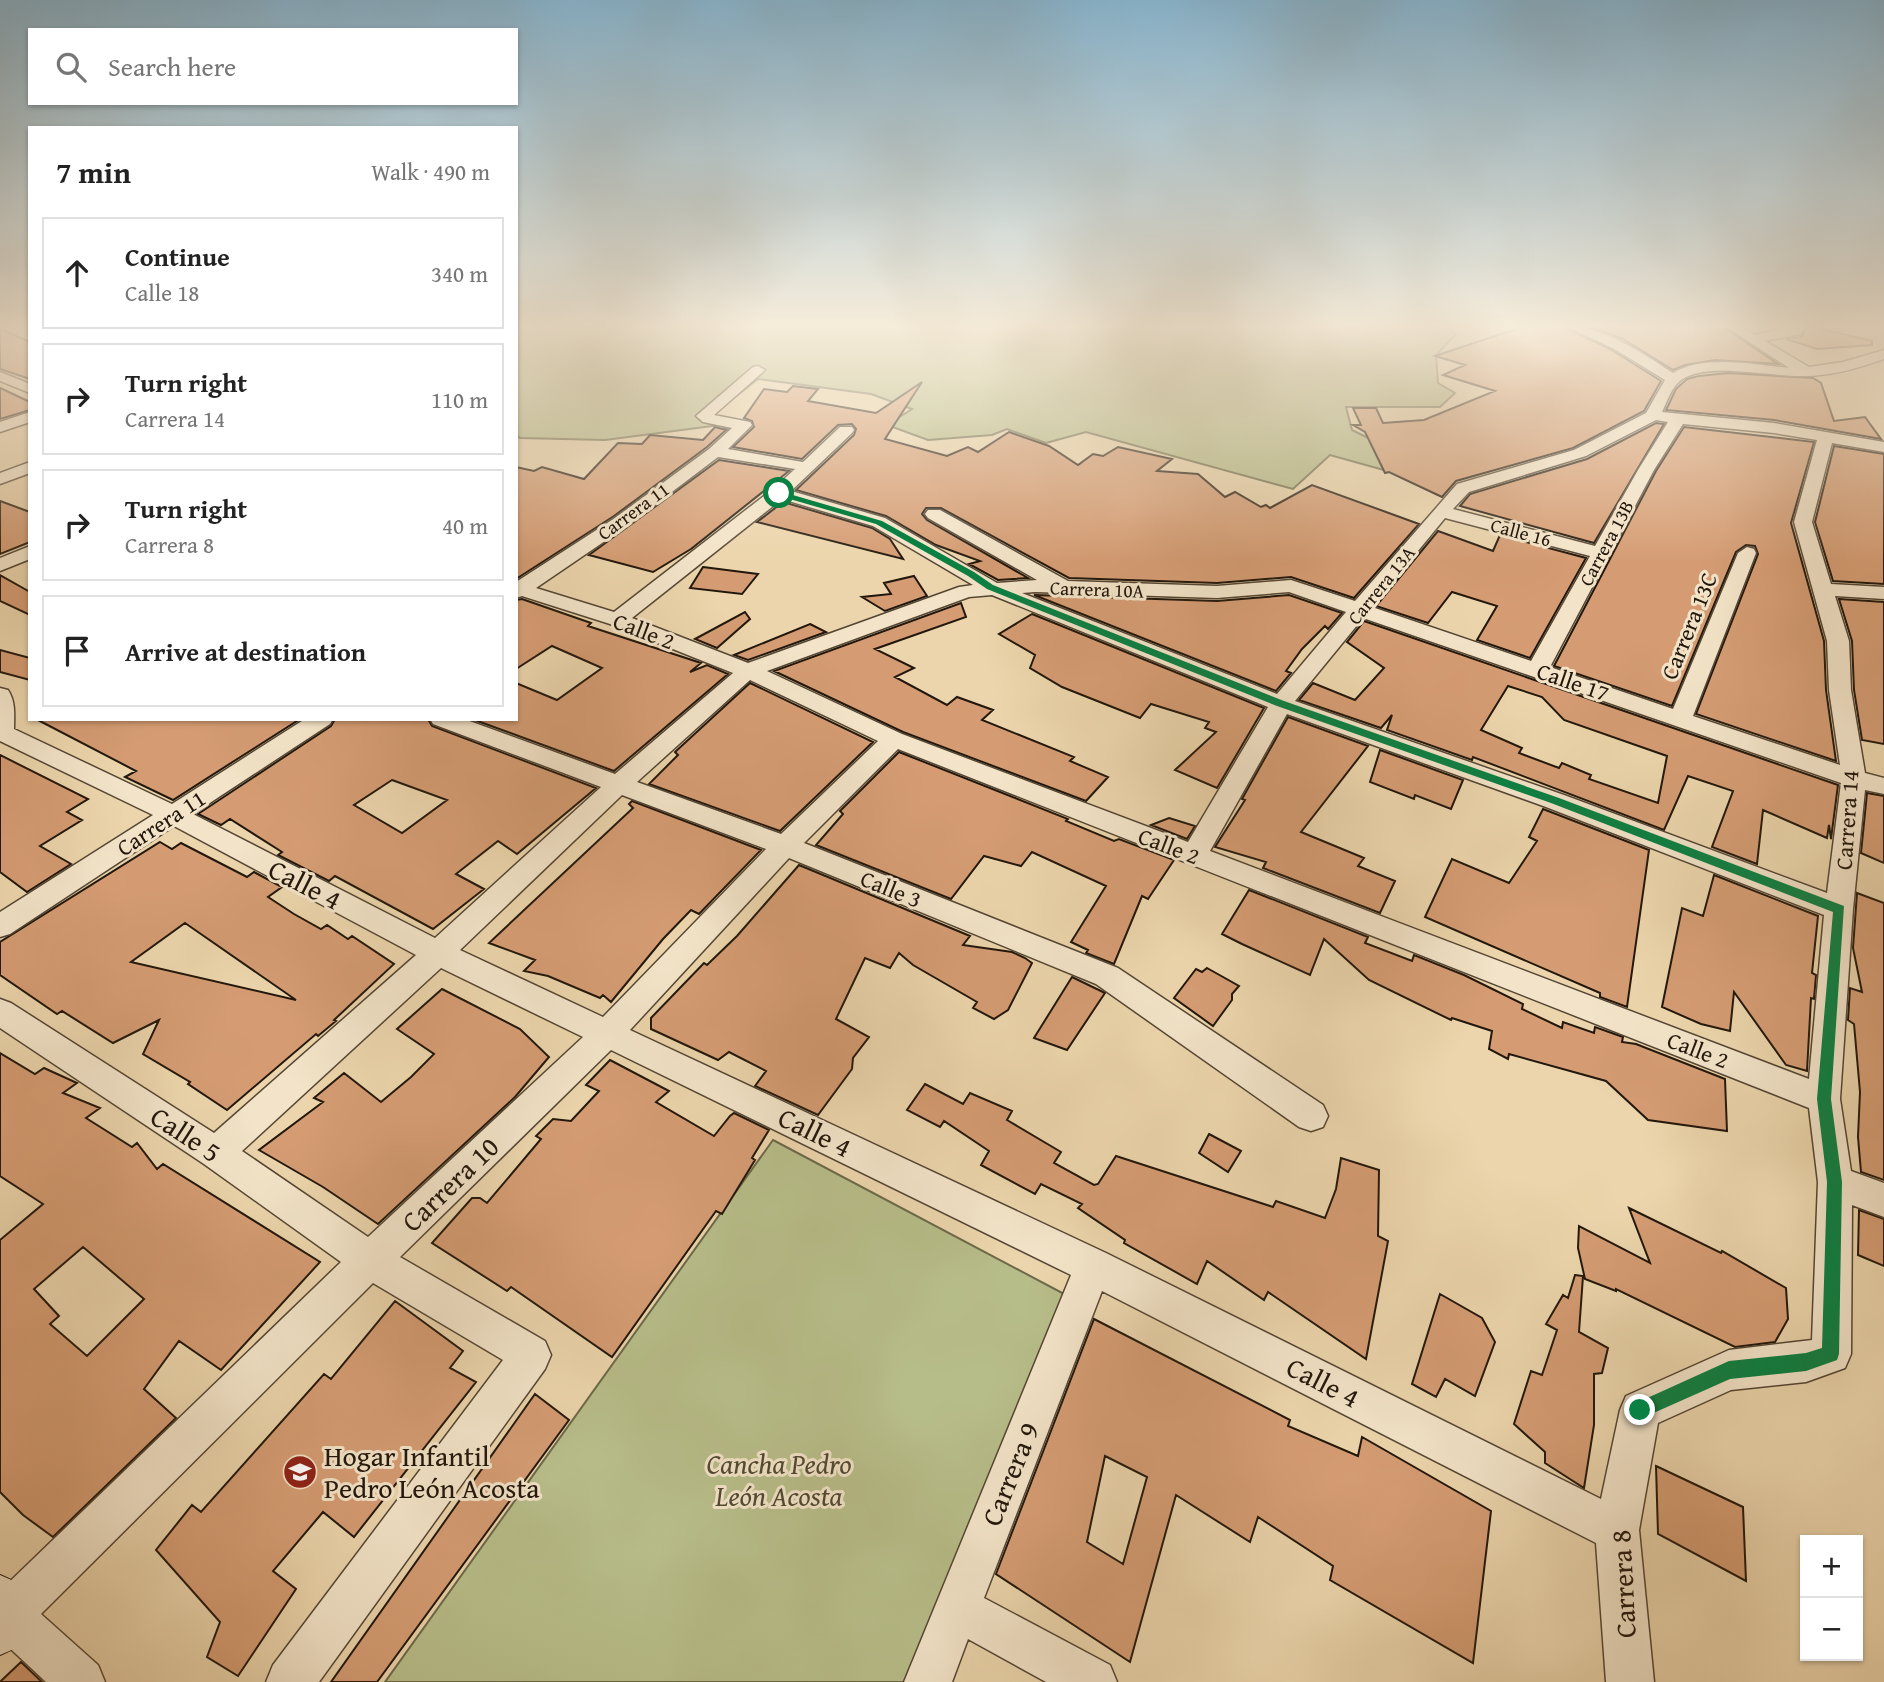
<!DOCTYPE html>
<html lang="en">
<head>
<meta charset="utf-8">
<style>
  body { margin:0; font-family:"Gentium Book Plus",serif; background:#f2f2f2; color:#222 }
  .controls { position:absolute; right:21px; bottom:21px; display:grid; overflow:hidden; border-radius:0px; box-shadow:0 2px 5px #0004 }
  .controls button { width:63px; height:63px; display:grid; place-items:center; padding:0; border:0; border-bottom:2px solid #e0e0e0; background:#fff; color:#222; font:35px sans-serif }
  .stop { position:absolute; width:21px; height:21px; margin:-16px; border:5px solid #0b8043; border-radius:50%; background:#fff }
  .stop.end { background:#0b8043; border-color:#fff; box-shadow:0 2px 7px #0008 }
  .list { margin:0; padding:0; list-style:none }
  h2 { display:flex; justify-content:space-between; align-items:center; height:91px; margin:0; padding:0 28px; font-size:30px }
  h2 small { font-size:23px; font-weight:400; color:#767676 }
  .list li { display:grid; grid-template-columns:46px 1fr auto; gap:21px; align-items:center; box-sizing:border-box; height:112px; margin:0 14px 14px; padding:0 14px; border:2px solid #e0e0e0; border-radius:0px }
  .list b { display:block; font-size:26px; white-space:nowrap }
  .list p { margin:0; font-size:23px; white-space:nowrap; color:#767676 }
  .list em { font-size:23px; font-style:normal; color:#767676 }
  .icon { flex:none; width:38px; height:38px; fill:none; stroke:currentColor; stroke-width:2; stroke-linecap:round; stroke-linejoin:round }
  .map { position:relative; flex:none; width:1884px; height:1682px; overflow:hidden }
  .search { position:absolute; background:#fff; box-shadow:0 2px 5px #0004; left:28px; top:28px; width:490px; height:77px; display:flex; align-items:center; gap:18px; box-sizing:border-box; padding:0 24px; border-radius:0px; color:#767676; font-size:26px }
  .panel { position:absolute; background:#fff; box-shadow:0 2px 5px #0004; left:28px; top:126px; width:490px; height:595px; border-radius:0px }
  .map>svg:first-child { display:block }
  .green { fill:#b7bd89; stroke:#6c6a4a; stroke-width:2 }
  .building { fill:#d59c73; stroke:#22170c; stroke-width:2; fill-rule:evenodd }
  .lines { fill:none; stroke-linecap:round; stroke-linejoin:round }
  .street-casing { stroke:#544634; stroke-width:3 }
  .secondary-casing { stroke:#22170c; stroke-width:2 }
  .street { fill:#f3e4c9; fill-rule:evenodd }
  .secondary { fill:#f3e4c9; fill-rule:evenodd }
  .route { fill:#0b8043 }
  .labels { text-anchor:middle; stroke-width:6; stroke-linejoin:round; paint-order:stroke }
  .far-street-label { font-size:19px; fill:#22170c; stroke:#f3e4c9 }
  .street-label { font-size:23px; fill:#22170c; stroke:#f3e4c9 }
  .near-street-label { font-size:28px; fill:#22170c; stroke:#f3e4c9 }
  .near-poi-label { font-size:28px; fill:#22170c; stroke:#f3e4c9; text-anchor:start }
  .near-park-label { font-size:28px; font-style:italic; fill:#4f4932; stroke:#f3e4c9 }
</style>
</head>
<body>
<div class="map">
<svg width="1884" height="1682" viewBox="0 0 1884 1682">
  <rect width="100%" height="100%" fill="#ecd5ac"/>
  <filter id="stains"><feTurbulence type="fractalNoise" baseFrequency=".00286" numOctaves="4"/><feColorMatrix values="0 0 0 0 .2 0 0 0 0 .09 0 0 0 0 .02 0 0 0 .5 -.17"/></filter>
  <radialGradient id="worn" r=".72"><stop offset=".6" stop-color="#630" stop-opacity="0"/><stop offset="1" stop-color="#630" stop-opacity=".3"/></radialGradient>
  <path class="green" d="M516 326H1446L1456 334 1436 355 1438 383 1455 393 1440 407H1346L1352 430 1397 452 1384 470 1330 455 1293 489 1086 432 1046 443 1007 429 992 435 928 440 887 425 912 409 871 394 758 379 712 415 737 436 720 425 605 440 520 438 516 435Z
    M773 1140 1068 1296 917 1682H385Z"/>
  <path class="building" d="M1525 326H1563L1612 350 1661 381 1644 411 1573 448 1456 481 1442 497 1389 472 1385 473 1365 432 1353 425H1361L1353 408H1376L1383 423 1424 420 1495 391 1443 375 1465 365 1435 356Z
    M1588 326H1722L1778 364 1715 360 1685 365 1673 370 1623 339Z
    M1808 326 1872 341V345L1817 349 1786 339 1801 337Z
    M0 329 30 342V379L0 369Z
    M1728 373 1813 378 1821 383 1834 421 1865 417 1881 439 1774 420 1666 410 1676 389 1687 379 1699 376Z
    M922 382 885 439 947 456 968 447 978 452 1009 432 1049 446 1078 465 1093 454 1103 456 1118 447 1172 459 1157 471 1198 474 1225 497 1235 492 1261 507 1266 505 1270 508 1312 485 1419 524 1354 598 1291 577 1217 583 1069 578 941 508H926L922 514 927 520 1028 578 998 580 969 564 980 561 936 545 886 516 796 490 854 435 856 429 852 424 838 425 802 459 733 447 754 427 752 421 744 418 764 389 787 392 793 386 818 389 808 401 876 413Z
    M0 388 30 402V410L0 419Z
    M1656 423 1664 424 1594 543 1460 506 1470 494 1587 459Z
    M715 427 726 430 707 447 614 516 516 579V467L534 471 542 467 584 479 618 443 642 444 650 435 703 440Z
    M1684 427 1814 442 1791 523 1824 641 1826 690 1836 761 1696 714 1758 554 1755 546 1746 545 1736 552 1672 706 1554 666 1656 471Z
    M1834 446 1884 454V584L1833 581 1815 522Z
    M719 460 789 471 691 549 653 572 589 555Z
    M0 501 30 512V542L0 554Z
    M783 502 872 528 890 539 903 559 757 522Z
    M1438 531 1493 551 1500 535 1586 558 1530 658 1477 640 1497 606 1452 592 1428 623 1376 606Z
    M703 567 758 574 742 594 690 588Z
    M0 575 30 592V615L0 601Z
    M914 576 927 596 885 611 862 597 891 594 884 583Z
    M1034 595 1217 601 1289 595 1342 613 1328 629 1325 626 1302 649 1286 671 1291 673 1276 691Z
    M522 599 591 623 588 626 701 663 690 672 707 665 728 674 614 771 472 719H516V683L557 700 602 668 552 646 516 669V600Z
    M1839 599 1884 602V744L1862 740 1854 690 1852 641Z
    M961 603 966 617 875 649 914 668 895 677 947 705 957 697 993 710 982 720 1074 757 1070 761 1108 777 1086 801 903 732 774 671Z
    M745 612 750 619 717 648 695 639Z
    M1032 614 1264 708 1217 788 1175 770 1216 732 1205 728 1209 722 1151 704 1140 718 1062 687 1030 668 1035 655 999 634Z
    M1364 621 1838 785 1831 839 1829 825 1827 838 1763 810 1757 864 1712 847 1733 791 1688 776 1664 830 1473 757 1472 760 1387 730 1392 715 1381 728 1299 700 1313 683 1355 700 1384 668 1347 642ZM1508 686 1542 697 1564 720 1667 756 1658 803 1589 779 1591 775 1562 763 1559 768 1519 753 1522 748 1481 730Z
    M810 624 826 632 748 660 734 655Z
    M0 650 30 658V680L0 672Z
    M750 683 873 742 780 831 649 784 678 755 675 752Z
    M1288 717 1368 746 1301 832 1364 858 1358 866 1395 881 1380 913 1263 868 1266 862 1215 847 1245 800 1242 799Z
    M36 719H300L173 800 125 777 136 771Z
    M335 719H428L432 726 596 788 517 854 498 841 456 874 484 889 433 929 335 876 329 881 278 855 282 852 230 819 221 825 198 814 331 726ZM392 780 447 800 402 833 354 805Z
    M1380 750 1463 780 1451 809 1415 795 1414 799 1370 782Z
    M899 752 1068 819 1066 821 1114 841 1119 839 1174 860 1148 899 1142 896 1114 964 1086 953 1088 950 1071 942 1106 886 1032 852 1021 866 984 856 951 899 816 845 843 814 840 811Z
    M0 755 88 799 67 812 82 820 40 846 71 864 27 892 0 872Z
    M1867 793 1884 796V863L1861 853Z
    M632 801 761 850 699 914 691 910 663 939 611 1002 603 995 600 998 548 976 524 971 535 960 489 943 633 808 629 804Z
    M1543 809 1649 850 1627 1007 1600 997V993L1425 917 1452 859 1509 883 1537 841 1529 837Z
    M1169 818 1195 826 1187 839 1151 825Z
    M160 842 172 849 181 843 247 877 254 872 282 887 268 897 294 914 321 929 327 925 348 939 352 936 394 964 334 1020 336 1021 318 1036 316 1034 227 1110 188 1084 190 1082 143 1054 159 1020 113 1043 62 1011 57 1014 0 975V942ZM185 923 296 1000 131 962Z
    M799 865 970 936 963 945 1012 952 1025 958 1032 963 1008 1010 994 1019 973 1008 977 1002 913 965 899 953 890 968 865 958 836 1019 869 1037 853 1058 852 1069 818 1115 755 1086 766 1071 729 1052 718 1060 651 1029V1018L704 963 707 965 737 936Z
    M1714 875 1818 916 1812 973 1816 975 1814 999 1811 998 1807 1071 1786 1065 1734 992 1730 1031 1701 1024 1662 1007 1682 908 1703 916Z
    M1249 890 1368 937 1365 943 1412 961 1414 955 1464 975 1523 1004 1522 1009 1562 1028 1563 1022 1594 1033 1595 1027 1623 1037 1622 1042 1636 1044 1725 1079 1727 1131 1648 1120 1606 1081 1509 1054 1508 1059 1489 1049 1492 1031 1452 1018 1451 1020 1369 980 1324 939 1310 975 1242 944 1222 934Z
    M1857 893 1884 903V1180L1861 1172 1858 1137 1860 1092 1854 1024 1848 1020 1850 988 1862 992 1853 948Z
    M1207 968 1239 986 1232 994V1000L1213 1026 1174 998 1196 969 1202 972Z
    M1072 977 1105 993 1067 1050 1034 1038Z
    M442 989 520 1029 549 1057 515 1097 378 1224 323 1187 259 1150 323 1102 314 1098 344 1073 381 1102 411 1077 434 1054 397 1029Z
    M0 1053 35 1074 44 1068 77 1083 63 1093 100 1108 86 1118 132 1147 137 1143 157 1169 163 1164 320 1262 221 1370 179 1341 144 1389 176 1418 53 1537 23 1515 0 1492V1240L43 1204 0 1176ZM83 1247 144 1299 87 1356 50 1324 59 1316 34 1289Z
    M610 1060 669 1091 656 1102 714 1136 730 1116 734 1113 769 1130 752 1158 755 1160 722 1214 716 1211 612 1357 511 1287 507 1291 432 1243 472 1198H480L487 1203 541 1139 536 1136 553 1119 571 1121 599 1091 586 1085Z
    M925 1084 963 1104 970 1093 1012 1111 1007 1120 1061 1152 1054 1163 1094 1185 1098 1184 1116 1156 1273 1207 1276 1201 1325 1218 1336 1189 1341 1158 1379 1170 1378 1236 1388 1241 1366 1359 1268 1292 1264 1300 1207 1261 1197 1284 1124 1243 1125 1240 1078 1208 1082 1204 1041 1184 1035 1194 981 1165 989 1151 944 1121 940 1127 907 1110Z
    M1209 1134 1241 1151 1228 1172 1199 1153Z
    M1629 1208 1721 1253 1722 1251 1786 1288 1788 1319 1775 1342 1735 1347 1616 1289V1291L1585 1279 1578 1248 1579 1226 1650 1263Z
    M1859 1210 1884 1219V1266L1858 1255Z
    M1575 1275 1583 1276 1579 1332 1608 1348 1602 1373 1594 1374V1425L1584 1488 1545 1463V1452L1514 1424 1531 1371 1542 1375 1557 1330 1546 1324 1563 1295 1568 1298Z
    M1440 1294 1482 1318 1495 1342 1475 1396 1445 1379 1436 1397 1412 1384Z
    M395 1301 463 1351 450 1368 476 1382 354 1537 323 1512 273 1571 296 1589 238 1676 207 1657 220 1622 156 1550 192 1505 201 1512 324 1374 331 1379Z
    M1094 1319 1290 1420 1288 1426 1358 1456 1362 1437 1491 1511 1473 1663 1330 1580 1333 1566 1258 1517 1250 1542 1176 1495 1130 1662 996 1574ZM1105 1456 1147 1477 1123 1564 1087 1542Z
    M535 1394 569 1420 377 1682H331Z
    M1656 1466 1743 1507 1746 1581 1658 1534Z
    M21 1662 42 1682H0Z"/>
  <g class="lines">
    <g class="street-casing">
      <path id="street" d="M1565 326C1605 326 1640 352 1673 373 1705 354 1755 365 1789 368L1725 326H1741L1755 335 1792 326H1806L1800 334 1765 341 1809 367 1843 362 1884 350V359C1859 368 1832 376 1805 376 1772 377 1715 363 1686 377 1672 384 1668 400 1662 412L1774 423 1884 442V452L1832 443 1812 522 1831 584 1884 587V599L1835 596 1849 641 1851 690 1865 773 1884 778V794L1865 790 1853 909 1840 1099 1851 1171 1884 1183V1217L1852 1205 1851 1354 1845 1368 1806 1382 1731 1390 1658 1423 1639 1530 1654 1682H1606L1596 1543 1102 1291 984 1598 1110 1665 1117 1682H1046L968 1639 952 1682H904L1071 1275 611 1050 400 1257 545 1341 551 1355 545 1369 319 1682H266L273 1665 503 1360 373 1283 41 1614 98 1665 105 1682H46L0 1639V1591L341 1262 204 1164 0 1028V999L11 1003 214 1133 416 955 174 826 10 934 0 937V912L153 815 0 741V688L8 690C16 702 14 716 14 729L172 804 305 719H333L330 724 193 814 435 938 601 787 433 724 430 719H464L615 774 733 673 610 624 522 596 516 598V582L615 518 709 449 732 428 703 422 696 416 753 367 758 366 765 370 714 415 750 422 752 425 728 449 803 462 840 427H852L854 430 852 433 791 491 885 518 997 583 1037 580 928 518 925 514 928 510H940L1068 581 1217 586 1291 580 1355 601 1457 484 1574 450 1646 413 1665 380 1613 348ZM1656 420 1668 422 1638 470 1595 546 1453 509 1469 492 1586 456ZM1683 424 1774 433 1817 440 1794 522 1827 641 1829 690 1840 765 1693 716 1756 553 1754 549 1747 547 1738 553 1673 709 1550 667 1654 470ZM718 457 795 469 773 489 614 612 536 588 627 526ZM782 499 873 526 973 585 959 587 748 663 632 618ZM1445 518 1590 556 1531 661 1372 607ZM1035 592 1217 598 1289 592 1346 612 1277 694 1022 593ZM992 595 1268 707 1188 842 902 734 767 671 969 597ZM1363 618 1841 783 1827 893 1564 795 1295 701ZM750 680 878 741 781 834 637 782ZM1287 714 1546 807 1824 915 1809 1079 1210 851ZM898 749 1809 1108 1818 1182 1812 1340 1729 1350 1626 1396 1620 1410 1601 1499 1106 1253 630 1030 789 858 1096 984 1299 1127 1311 1131 1323 1127 1328 1116 1323 1105 1118 968 804 843ZM622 795 766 849 603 1017 460 950ZM441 968 583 1037 368 1237 242 1151Z
        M0 372 30 384V393L0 381Z
        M30 412V422L0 432V422Z
        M30 462V473L0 484V473Z
        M30 546V559L0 571V558Z"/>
    </g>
    <g class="secondary-casing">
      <path id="secondary" d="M0 1575C26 1586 29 1589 40 1615 29 1641 26 1644 0 1655Z"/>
    </g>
    <use href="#street" class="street"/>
    <use href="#secondary" class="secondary"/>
  </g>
  <linearGradient id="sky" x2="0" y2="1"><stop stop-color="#88b6d1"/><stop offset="0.58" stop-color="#f6ecda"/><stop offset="1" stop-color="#f6ecda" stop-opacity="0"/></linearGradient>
  <rect width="1884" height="562" fill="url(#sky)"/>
  <path class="route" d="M779 491 882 521 974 572 993 585 1284 701 1559 798 1844 906 1831 1099 1842 1182 1839 1354 1837 1360 1806 1371 1730 1379 1640 1419 1634 1417 1632 1410 1634 1404 1729 1361 1806 1353 1822 1348 1827 1182 1817 1099 1833 912 1551 803 1277 706 987 589 968 576 876 524 776 495Z"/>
  <defs>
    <g id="school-disc" transform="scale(1.75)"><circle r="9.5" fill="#8f2418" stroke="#f3e4c9"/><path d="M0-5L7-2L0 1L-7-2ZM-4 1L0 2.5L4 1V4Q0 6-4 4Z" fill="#fff"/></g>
  </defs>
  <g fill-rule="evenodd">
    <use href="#school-disc" x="300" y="1472"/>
  </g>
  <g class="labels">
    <g class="far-street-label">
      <text transform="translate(633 511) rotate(-36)" y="7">Carrera 11</text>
      <text transform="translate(1521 532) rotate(15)" y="7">Calle 16</text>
      <text transform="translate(1606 543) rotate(-62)" y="7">Carrera 13B</text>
      <text transform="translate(1381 585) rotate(-51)" y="7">Carrera 13A</text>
      <text transform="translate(1097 589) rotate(2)" y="7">Carrera 10A</text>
    </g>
    <g class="street-label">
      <text transform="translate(1689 626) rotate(-68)" y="8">Carrera 13C</text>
      <text transform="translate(644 631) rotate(21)" y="8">Calle 2</text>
      <text transform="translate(1573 682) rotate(19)" y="8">Calle 17</text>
      <text transform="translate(1847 820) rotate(-86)" y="8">Carrera 14</text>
      <text transform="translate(161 823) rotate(-33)" y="8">Carrera 11</text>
      <text transform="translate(1169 846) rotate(21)" y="8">Calle 2</text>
      <text transform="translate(891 889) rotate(22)" y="8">Calle 3</text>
      <text transform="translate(1698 1050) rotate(21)" y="8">Calle 2</text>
    </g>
    <g class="near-street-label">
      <text transform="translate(305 884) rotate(27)" y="10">Calle 4</text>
      <text transform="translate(815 1132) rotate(26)" y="10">Calle 4</text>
      <text transform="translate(186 1134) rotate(33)" y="10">Calle 5</text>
      <text transform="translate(450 1184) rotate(-44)" y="10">Carrera 10</text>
      <text transform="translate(1323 1382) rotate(27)" y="10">Calle 4</text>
      <text transform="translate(1010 1474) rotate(-68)" y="10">Carrera 9</text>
      <text transform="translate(1623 1584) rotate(-93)" y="10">Carrera 8</text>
    </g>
    <g class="near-poi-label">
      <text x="324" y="1466">Hogar Infantil<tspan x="324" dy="32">Pedro León Acosta</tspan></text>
    </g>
    <g class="near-park-label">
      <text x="779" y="1474">Cancha Pedro<tspan x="779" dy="32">León Acosta</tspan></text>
    </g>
  </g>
  <rect width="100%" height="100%" filter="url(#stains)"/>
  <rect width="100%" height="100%" fill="url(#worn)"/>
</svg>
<div class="controls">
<button>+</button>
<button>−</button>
</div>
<div class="stop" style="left:779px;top:493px"></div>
<div class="stop end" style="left:1640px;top:1410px"></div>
<div class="search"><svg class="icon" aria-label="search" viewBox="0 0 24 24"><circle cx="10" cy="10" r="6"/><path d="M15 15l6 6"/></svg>Search here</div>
<section class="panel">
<h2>7 min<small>Walk · 490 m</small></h2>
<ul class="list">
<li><svg class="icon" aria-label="ahead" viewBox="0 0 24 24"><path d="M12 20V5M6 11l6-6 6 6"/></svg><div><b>Continue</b><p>Calle 18</p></div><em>340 m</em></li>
<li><svg class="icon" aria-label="right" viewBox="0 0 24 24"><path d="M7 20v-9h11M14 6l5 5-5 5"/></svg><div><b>Turn right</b><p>Carrera 14</p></div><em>110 m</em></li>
<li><svg class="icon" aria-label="right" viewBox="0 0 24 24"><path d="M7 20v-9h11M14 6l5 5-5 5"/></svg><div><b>Turn right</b><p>Carrera 8</p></div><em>40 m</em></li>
<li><svg class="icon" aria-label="arrive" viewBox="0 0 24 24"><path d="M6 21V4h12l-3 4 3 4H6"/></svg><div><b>Arrive at destination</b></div></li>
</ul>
</section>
</div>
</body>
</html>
